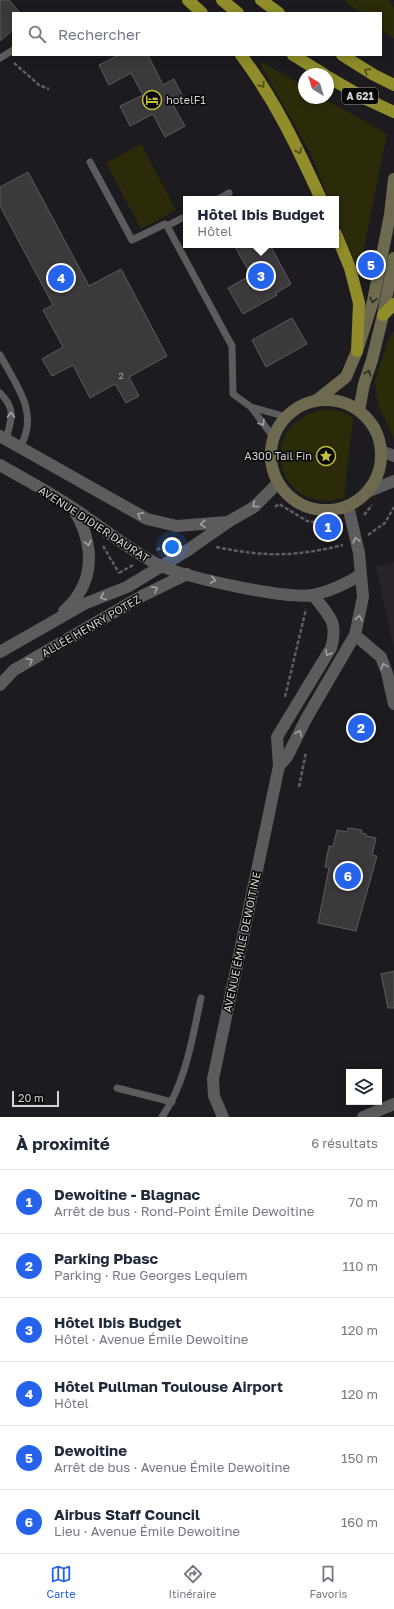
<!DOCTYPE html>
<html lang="fr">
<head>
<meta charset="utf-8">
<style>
  body { margin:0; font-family:"Golos Text",sans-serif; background:#f2f2f3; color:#1f2937 }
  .controls { position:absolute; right:12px; bottom:12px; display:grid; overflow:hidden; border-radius:0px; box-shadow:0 2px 10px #0003 }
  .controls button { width:36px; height:36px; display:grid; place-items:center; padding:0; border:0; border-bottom:1px solid #e0e1e3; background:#fff; color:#1f2937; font:20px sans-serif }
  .compass { position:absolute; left:298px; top:68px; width:36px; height:36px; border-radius:50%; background:#fff; box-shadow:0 2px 10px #0003; rotate:322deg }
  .scale { position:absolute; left:12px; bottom:10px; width:47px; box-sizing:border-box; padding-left:4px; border:2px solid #d4d2d5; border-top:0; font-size:11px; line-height:14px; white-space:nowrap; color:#d4d2d5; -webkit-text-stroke:3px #070708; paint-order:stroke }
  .you { position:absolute; left:172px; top:547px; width:14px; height:14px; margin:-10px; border:3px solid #fff; border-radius:50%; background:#1a73e8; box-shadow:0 0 0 6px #1a73e833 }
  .badge { display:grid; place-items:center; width:26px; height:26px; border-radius:50%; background:#2563eb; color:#fff; font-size:13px; font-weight:700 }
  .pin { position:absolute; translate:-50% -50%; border:2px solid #fff; box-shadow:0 1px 4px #0006 }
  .popup { position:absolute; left:183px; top:196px; width:156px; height:52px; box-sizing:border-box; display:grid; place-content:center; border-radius:0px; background:#fff; filter:drop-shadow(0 1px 3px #0005); font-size:13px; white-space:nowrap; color:#747a83 }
  .popup b { font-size:15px; color:#1f2937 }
  .popup::after { content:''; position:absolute; left:50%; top:100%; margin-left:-8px; border:8px solid transparent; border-top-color:#fff }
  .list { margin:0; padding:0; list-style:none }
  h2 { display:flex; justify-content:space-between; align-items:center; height:52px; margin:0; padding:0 16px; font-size:17px }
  h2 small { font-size:13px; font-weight:400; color:#747a83 }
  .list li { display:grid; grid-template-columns:26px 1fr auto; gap:12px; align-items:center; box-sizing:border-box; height:64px; padding:0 16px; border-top:1px solid #e0e1e3 }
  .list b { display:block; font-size:15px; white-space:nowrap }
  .list p { margin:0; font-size:13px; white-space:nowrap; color:#747a83 }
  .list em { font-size:13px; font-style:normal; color:#747a83 }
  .icon { flex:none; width:22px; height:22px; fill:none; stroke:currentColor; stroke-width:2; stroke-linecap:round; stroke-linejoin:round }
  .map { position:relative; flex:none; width:394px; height:1117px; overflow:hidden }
  .search { position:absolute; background:#fff; box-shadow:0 2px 10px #0003; left:12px; right:12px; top:12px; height:44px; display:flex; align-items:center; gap:10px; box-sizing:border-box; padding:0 14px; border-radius:0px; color:#747a83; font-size:15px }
  .sheet { height:436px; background:#fff }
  nav { display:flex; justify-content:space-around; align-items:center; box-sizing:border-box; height:56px; border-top:1px solid #e0e1e3; background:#fff; font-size:11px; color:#747a83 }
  nav a { display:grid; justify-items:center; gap:2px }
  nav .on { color:#2563eb }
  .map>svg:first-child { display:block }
  .built { fill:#28232a }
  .green { fill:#2b2a09 }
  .building { fill:#3b393c; stroke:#5e5b5f }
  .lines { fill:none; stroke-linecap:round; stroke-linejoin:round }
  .path { stroke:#605e62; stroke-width:2.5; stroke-dasharray:4 2; stroke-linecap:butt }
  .lane { stroke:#5e5b5f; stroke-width:7 }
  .street { stroke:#5e5b5f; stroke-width:12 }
  .secondary { stroke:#6d6a4f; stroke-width:12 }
  .highway { stroke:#908d2a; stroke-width:12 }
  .oneway { stroke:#4c4a19 }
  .oneway2 { stroke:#2b2a21 }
  .oneway3 { stroke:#a5a2a6 }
  .labels { text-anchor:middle; stroke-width:3; stroke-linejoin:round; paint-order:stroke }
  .number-label { font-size:9px; fill:#aeacaf }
  .shield { fill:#070708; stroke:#969598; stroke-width:1 }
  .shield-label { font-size:10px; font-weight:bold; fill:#d4d2d5 }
  .poi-label { font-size:11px; fill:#d4d2d5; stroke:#070708; text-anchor:start }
  .street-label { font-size:11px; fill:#d4d2d5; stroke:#070708 }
</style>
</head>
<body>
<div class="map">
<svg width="394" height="1117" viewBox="0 0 394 1117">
  <rect width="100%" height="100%" fill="#1d1b1f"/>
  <path class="built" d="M394 562V649L376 567Z"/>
  <path class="green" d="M344 0H389L394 8V39L381 29V13H360Z
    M258 60 304 86V98H324L387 134 359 273 336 216V199H329L312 156Z
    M141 144 176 210 141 229 106 163Z
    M394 330V439C386 417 375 409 376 385L374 384 387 343Z
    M327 409 342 412 353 418 344 498C275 518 252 420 327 409Z"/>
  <path class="building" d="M0 0H9L20 13H13V30L0 41Z
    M119 55H148L163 85 174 79 184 99 173 105 185 126 165 137 153 114 130 126 120 106 143 95 131 73 109 85 99 65Z
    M28 172 89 286 121 269 167 356 129 377 139 396 126 403 115 384 90 398 73 365 52 376 42 359 63 347 43 310 53 305 0 206V187Z
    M234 245H270L291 284 276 293 277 295 243 314 228 288 251 275Z
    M292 318 307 344 266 367 252 340Z
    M348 828 362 830 361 833 366 834V836L376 838 372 855 377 856 356 931 318 923 329 868 325 867 329 846 333 847 337 830 347 832Z
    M394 971V1008H388L381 974Z"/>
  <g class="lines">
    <path class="path" d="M14 63 39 85 49 89
      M275 507 279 504 307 521 320 523 338 522
      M364 515 372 505
      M368 535 385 523 394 507
      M103 546 119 573
      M216 547C265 557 294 557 343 545
      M157 550 173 539
      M119 573 133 565
      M285 697 306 609
      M299 787 306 752"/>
    <path class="lane" d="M0 58 13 50
      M90 162 132 240 165 224 167 226
      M218 199 229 193
      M186 216 167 226 232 346 233 394 251 407 287 417
      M0 355C16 385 40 413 20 447
      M0 393C17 410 11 419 6 440
      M251 407 274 438
      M117 1088 172 1102
      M162 1117C186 1082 192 1039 201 998"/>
    <path class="street" d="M0 436 147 519 177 526 227 522
      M381 451 394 456
      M0 465C24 479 50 492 73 508 102 527 129 550 159 565 184 577 287 600 313 595 331 591 346 584 360 575
      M367 492 394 481
      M64 611C69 606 75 601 78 595 96 568 90 536 74 510
      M355 635 381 657 387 673 394 704
      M0 652 84 604 127 587 188 550 228 522 254 507 278 483
      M0 685 14 670 142 596 187 574
      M279 766 287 757 306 719 355 635 363 597 359 553 348 506
      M223 1117 214 1096 213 1079 279 766 277 737 331 648C339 621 328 615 313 595
      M363 1117 394 1104"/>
    <path class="secondary" d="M317 400 346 377 357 351 373 301 390 215 394 179
      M271 455a55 55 0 1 1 110 0a55 55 0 1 1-110 0Z
      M359 411 364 384 372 360 383 315 394 258"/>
    <path class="highway" d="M188 0 202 13
      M222 0 238 13
      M261 0 279 13
      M241 55C275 100 297 147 321 199
      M293 55 324 74
      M342 55 374 75 394 85
      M328 77 366 99 394 112
      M336 234 350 268 359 303 357 351
      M383 315 394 304"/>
  </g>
  <defs><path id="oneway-chevron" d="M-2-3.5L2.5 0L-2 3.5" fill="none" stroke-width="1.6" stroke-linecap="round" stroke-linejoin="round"/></defs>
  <g class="oneway">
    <use href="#oneway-chevron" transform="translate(367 71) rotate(-148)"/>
    <use href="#oneway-chevron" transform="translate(262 85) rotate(56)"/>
    <use href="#oneway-chevron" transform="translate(299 151) rotate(64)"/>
  </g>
  <g class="oneway2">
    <use href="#oneway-chevron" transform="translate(373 300) rotate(104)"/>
    <use href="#oneway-chevron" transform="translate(368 373) rotate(-70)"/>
  </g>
  <g class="oneway3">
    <use href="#oneway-chevron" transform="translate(11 415) rotate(-90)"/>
    <use href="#oneway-chevron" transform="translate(262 423) rotate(57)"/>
    <use href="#oneway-chevron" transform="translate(255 505) rotate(142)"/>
    <use href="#oneway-chevron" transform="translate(140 515) rotate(-151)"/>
    <use href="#oneway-chevron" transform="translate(203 524) rotate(175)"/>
    <use href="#oneway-chevron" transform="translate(356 540) rotate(-105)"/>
    <use href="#oneway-chevron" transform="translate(88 543) rotate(77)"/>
    <use href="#oneway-chevron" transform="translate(213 580) rotate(12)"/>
    <use href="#oneway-chevron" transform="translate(155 589) rotate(-27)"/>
    <use href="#oneway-chevron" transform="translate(103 597) rotate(157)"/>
    <use href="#oneway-chevron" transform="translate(359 618) rotate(-79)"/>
    <use href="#oneway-chevron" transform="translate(328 653) rotate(121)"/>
    <use href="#oneway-chevron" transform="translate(30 661) rotate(-29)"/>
    <use href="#oneway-chevron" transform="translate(384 666) rotate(-110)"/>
    <use href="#oneway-chevron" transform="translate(299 733) rotate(-63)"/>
  </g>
  <defs>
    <g id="hotel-ring" transform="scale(1)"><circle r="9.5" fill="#070708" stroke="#c1be40" stroke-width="1.5"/><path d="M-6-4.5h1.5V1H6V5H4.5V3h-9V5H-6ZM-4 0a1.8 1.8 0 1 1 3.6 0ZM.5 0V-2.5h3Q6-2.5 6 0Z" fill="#c1be40"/></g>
    <g id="sight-ring" transform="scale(1)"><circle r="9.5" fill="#070708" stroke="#c1be40" stroke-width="1.5"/><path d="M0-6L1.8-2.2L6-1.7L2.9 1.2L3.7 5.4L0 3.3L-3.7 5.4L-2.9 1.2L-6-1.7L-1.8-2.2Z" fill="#c1be40"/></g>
  </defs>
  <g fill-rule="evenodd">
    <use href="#hotel-ring" x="152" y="100"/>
    <use href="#sight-ring" x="326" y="456"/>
  </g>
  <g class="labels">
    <g class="number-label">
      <text x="121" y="379">2</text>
    </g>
    <rect class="shield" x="342" y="88" width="36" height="16" rx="3"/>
    <g class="shield-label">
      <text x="360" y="100">A 621</text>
    </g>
    <g class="poi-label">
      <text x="166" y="104">hotelF1</text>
      <text x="312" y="460" text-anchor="end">A300 Tail Fin</text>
    </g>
    <g class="street-label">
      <text transform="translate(94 524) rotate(33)" y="4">AVENUE DIDIER DAURAT</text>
      <text transform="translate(91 626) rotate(-30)" y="4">ALLÉE HENRY POTEZ</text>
      <text transform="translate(242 942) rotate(-78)" y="4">AVENUE ÉMILE DEWOITINE</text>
    </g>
  </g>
</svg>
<div class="controls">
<button><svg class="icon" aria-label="layers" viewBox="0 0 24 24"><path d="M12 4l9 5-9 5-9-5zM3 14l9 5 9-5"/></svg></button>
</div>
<svg class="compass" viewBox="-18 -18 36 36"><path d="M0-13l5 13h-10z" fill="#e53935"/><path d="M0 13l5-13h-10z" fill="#747a83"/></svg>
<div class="scale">20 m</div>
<div class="you"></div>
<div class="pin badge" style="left:328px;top:527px">1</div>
<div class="pin badge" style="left:361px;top:728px">2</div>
<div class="pin badge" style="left:261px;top:276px">3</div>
<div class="popup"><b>Hôtel Ibis Budget</b>Hôtel</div>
<div class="pin badge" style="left:61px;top:278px">4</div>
<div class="pin badge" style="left:371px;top:265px">5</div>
<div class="pin badge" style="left:348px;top:876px">6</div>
<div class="search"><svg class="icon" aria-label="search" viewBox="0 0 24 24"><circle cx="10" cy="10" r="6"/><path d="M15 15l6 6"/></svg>Rechercher</div>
</div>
<section class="sheet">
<h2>À proximité<small>6 résultats</small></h2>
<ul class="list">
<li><span class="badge">1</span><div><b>Dewoitine - Blagnac</b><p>Arrêt de bus · Rond-Point Émile Dewoitine</p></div><em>70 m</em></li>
<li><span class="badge">2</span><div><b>Parking Pbasc</b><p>Parking · Rue Georges Lequiem</p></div><em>110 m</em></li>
<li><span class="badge">3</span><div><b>Hôtel Ibis Budget</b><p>Hôtel · Avenue Émile Dewoitine</p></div><em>120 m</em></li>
<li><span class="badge">4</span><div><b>Hôtel Pullman Toulouse Airport</b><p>Hôtel</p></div><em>120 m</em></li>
<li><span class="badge">5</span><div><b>Dewoitine</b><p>Arrêt de bus · Avenue Émile Dewoitine</p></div><em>150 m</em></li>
<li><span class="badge">6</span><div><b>Airbus Staff Council</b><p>Lieu · Avenue Émile Dewoitine</p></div><em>160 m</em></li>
</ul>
</section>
<nav>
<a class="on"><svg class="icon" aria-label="map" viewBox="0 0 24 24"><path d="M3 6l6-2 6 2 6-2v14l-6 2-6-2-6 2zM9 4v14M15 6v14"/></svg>Carte</a>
<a><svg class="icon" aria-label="directions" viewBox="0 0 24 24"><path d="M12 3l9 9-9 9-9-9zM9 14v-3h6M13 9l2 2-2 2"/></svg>Itinéraire</a>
<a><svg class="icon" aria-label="saved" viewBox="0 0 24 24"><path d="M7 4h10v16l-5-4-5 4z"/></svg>Favoris</a>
</nav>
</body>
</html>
